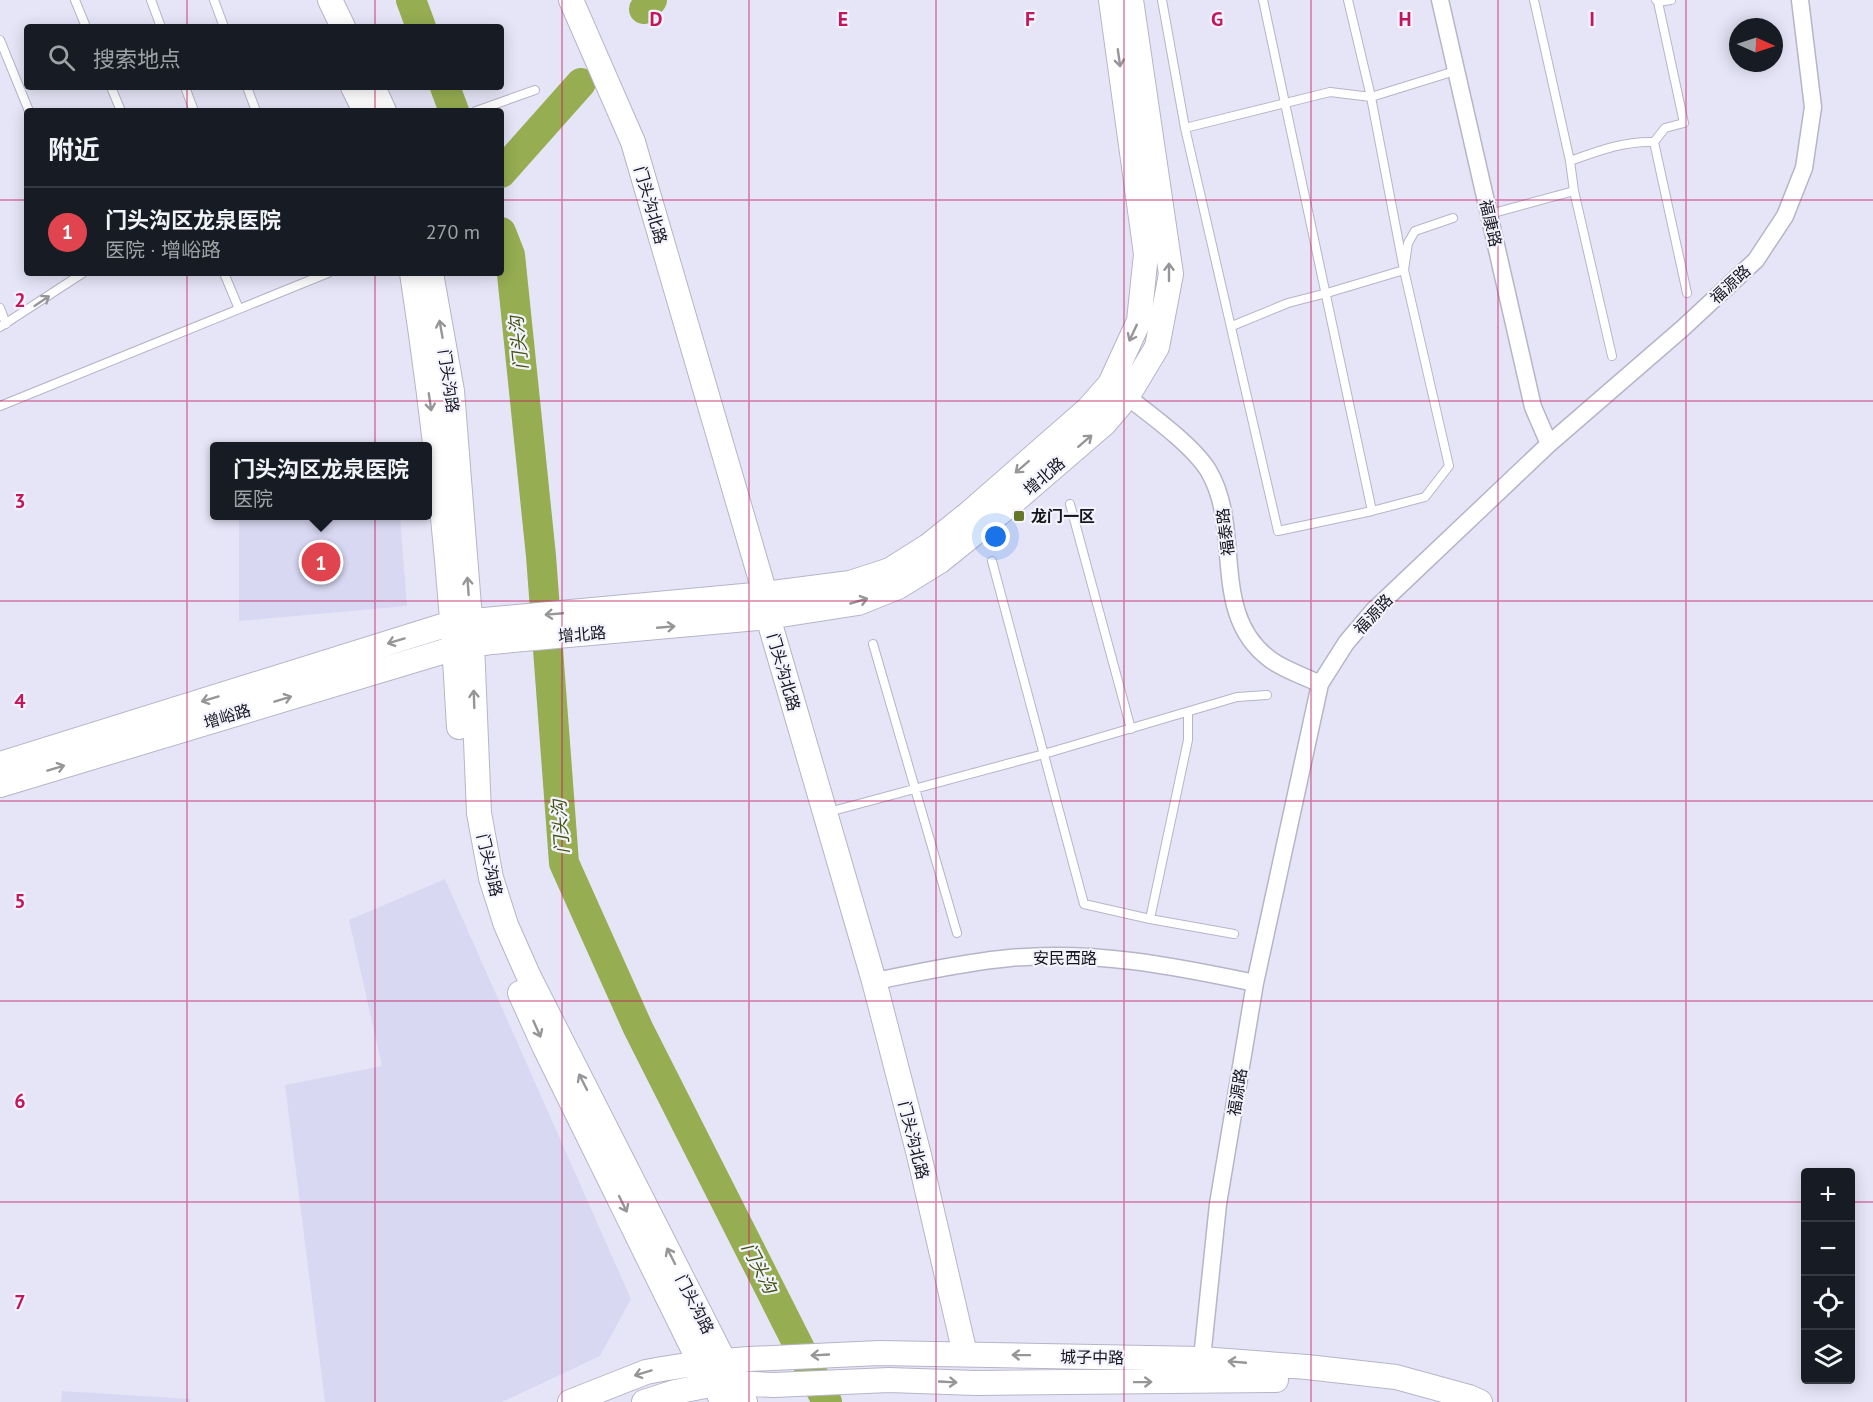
<!DOCTYPE html>
<html lang="zh">
<head>
<meta charset="utf-8">
<style>
  body { margin:0; font-family:"PT Sans","Noto Sans SC",sans-serif; background:#20242c; color:#f1f3f6 }
  .controls { position:absolute; right:18px; bottom:18px; display:grid; overflow:hidden; border-radius:6px; box-shadow:0 3px 15px #0003 }
  .controls button { width:54px; height:54px; display:grid; place-items:center; padding:0; border:0; border-bottom:2px solid #363941; background:#171b24; color:#f1f3f6; font:30px sans-serif }
  .compass { position:absolute; left:1729px; top:18px; width:54px; height:54px; border-radius:50%; background:#171b24; box-shadow:0 3px 15px #0003; rotate:93deg }
  .you { position:absolute; left:996px; top:537px; width:21px; height:21px; margin:-15px; border:4px solid #fff; border-radius:50%; background:#1a73e8; box-shadow:0 0 0 9px #1a73e833 }
  .badge { display:grid; place-items:center; width:39px; height:39px; border-radius:50%; background:#b45309; color:#fff; font-size:20px; font-weight:700 }
  .pin { position:absolute; translate:-50% -50%; border:3px solid #fff; box-shadow:0 2px 6px #0006 }
  .popup { position:absolute; left:210px; top:442px; width:222px; height:78px; box-sizing:border-box; display:grid; place-content:center; border-radius:6px; background:#171b24; filter:drop-shadow(0 2px 4px #0005); font-size:20px; white-space:nowrap; color:#9ea1a6 }
  .popup b { font-size:22px; color:#f1f3f6 }
  .popup::after { content:''; position:absolute; left:50%; top:100%; margin-left:-12px; border:12px solid transparent; border-top-color:#171b24 }
  .list { margin:0; padding:0; list-style:none }
  h2 { display:flex; justify-content:space-between; align-items:center; height:78px; margin:0; padding:0 24px; font-size:26px }
  h2 small { font-size:20px; font-weight:400; color:#9ea1a6 }
  .list li { display:grid; grid-template-columns:39px 1fr auto; gap:18px; align-items:center; box-sizing:border-box; height:90px; padding:0 24px; border-top:2px solid #363941 }
  .list b { display:block; font-size:22px; white-space:nowrap }
  .list p { margin:0; font-size:20px; white-space:nowrap; color:#9ea1a6 }
  .list em { font-size:20px; font-style:normal; color:#9ea1a6 }
  .icon { flex:none; width:33px; height:33px; fill:none; stroke:currentColor; stroke-width:2; stroke-linecap:round; stroke-linejoin:round }
  .map { position:relative; flex:none; width:1873px; height:1402px; overflow:hidden }
  .search { position:absolute; background:#171b24; box-shadow:0 3px 15px #0003; left:24px; top:24px; width:480px; height:66px; display:flex; align-items:center; gap:15px; box-sizing:border-box; padding:0 21px; border-radius:6px; color:#9ea1a6; font-size:22px }
  .panel { position:absolute; background:#171b24; box-shadow:0 3px 15px #0003; left:24px; top:108px; width:480px; height:168px; border-radius:6px }
  .map>svg:first-child { display:block }
  .built { fill:#d9d8f3 }
  .lines { fill:none; stroke-linecap:round; stroke-linejoin:round }
  .river { stroke:#96ad51; stroke-width:30 }
  .lane-casing { stroke:#b6b5c8; stroke-width:10 }
  .street-casing { stroke:#b6b5c8; stroke-width:19 }
  .secondary-casing { stroke:#b6b5c8; stroke-width:26 }
  .lane { stroke:#fff; stroke-width:8 }
  .street { stroke:#fff; stroke-width:16 }
  .secondary { stroke:#fff; stroke-width:24 }
  .oneway { stroke:#969699 }
  .grid { fill:none; stroke:#c2185b; stroke-width:1.5; stroke-opacity:0.55 }
  .poi-dot { fill:#657726; stroke:#f3f3ff; stroke-width:2 }
  .labels { text-anchor:middle; stroke-width:4.5; stroke-linejoin:round; paint-order:stroke }
  .street-label { font-size:16px; fill:#16151c; stroke:#f3f3ff }
  .poi-label { font-size:16px; font-weight:bold; fill:#16151c; stroke:#f3f3ff; text-anchor:start }
  .water-label { font-size:18px; font-style:italic; fill:#44520e; stroke:#f3f3ff }
  .grid-label { font-size:20px; text-anchor:middle; font-weight:bold; fill:#c2185b; stroke:#f3f3ff; stroke-width:4.5; stroke-linejoin:round; paint-order:stroke }
</style>
</head>
<body>
<div class="map">
<svg width="1873" height="1402" viewBox="0 0 1873 1402">
  <rect width="100%" height="100%" fill="#e6e5f8"/>
  <path class="built" d="M255 516H400L407 606 239 621V518Z
    M445 879 631 1299 600 1356 502 1402H325L285 1085 382 1066 349 920Z
    M62 1391 190 1399V1402H61Z"/>
  <g class="lines">
    <path class="river" d="M411 0 421 27
      M644 9 652 0
      M445 87 454 111
      M501 173 581 83
      M501 232 510 255 541 556 564 863 638 1028 827 1402"/>
    <g class="lane-casing">
      <path id="lane" d="M75 0 86 27
        M151 0 161 27
        M214 0 224 27
        M1162 0 1185 128 1278 531 1372 511 1425 497 1449 466 1404 270 1371 97 1348 0
        M1263 0 1372 511
        M1534 0 1570 161
        M1656 0 1658 2 1671 0
        M1658 2 1684 123 1665 128 1654 142 1687 293
        M0 40 29 111
        M111 87 121 111
        M185 87 194 111
        M247 87 256 111
        M476 111 535 90
        M1185 128 1330 92 1371 97 1455 71
        M1490 214 1574 191
        M224 273 239 309
        M0 308 6 324
        M1232 326 1288 303 1327 293 1404 270 1408 243 1415 231 1453 218
        M0 327 83 273
        M1612 356 1574 191 1570 161C1598 151 1623 141 1654 142
        M0 406 328 273
        M1070 504 1131 729
        M992 561 1084 904 1150 919 1234 934
        M873 644 957 933
        M825 813 1044 754 1237 697 1267 695
        M1150 919 1188 740V712"/>
    </g>
    <g class="street-casing">
      <path id="street" d="M1440 0 1533 407 1549 444
        M1120 391C1145 411 1191 443 1208 470 1244 529 1208 615 1271 660 1285 670 1304 676 1320 684
        M874 981C918 973 964 962 1010 958 1093 950 1174 966 1255 983
        M1201 1368 1218 1204 1255 983 1320 684 1346 643 1374 610 1549 444 1683 328 1756 260 1785 216 1804 168 1813 107 1800 0"/>
    </g>
    <g class="secondary-casing">
      <path id="secondary" d="M330 0 343 27
        M571 0 633 142 765 594 768 617 874 981 919 1155 965 1354
        M353 87 365 111
        M373 87 384 111
        M412 273C435 423 451 575 459 727
        M431 273 452 391 472 644 479 813 491 878 506 925 529 977 745 1402
        M0 764 452 623 765 594 850 583 890 570 928 546 968 514 1088 409 1110 384 1139 321 1146 254 1111 0
        M0 785 455 648 492 642 768 617 858 603 898 587 940 561 1011 504 1104 424 1127 397 1157 347 1171 274 1131 0
        M520 993 544 1046 700 1363 715 1384 722 1402
        M570 1402 646 1372 662 1369 700 1363 749 1359 879 1353 1201 1359 1307 1367 1396 1377 1469 1397 1480 1402
        M644 1402 675 1392 715 1384 734 1383 774 1385 889 1380 976 1383 1276 1380"/>
    </g>
    <use href="#lane" class="lane"/>
    <use href="#street" class="street"/>
    <use href="#secondary" class="secondary"/>
  </g>
  <defs><path id="oneway-shaft" d="M-6 0H5M1.5-3L5.5 0L1.5 3" fill="none" stroke-width="1.6" stroke-linecap="round" stroke-linejoin="round" transform="scale(1.5)"/></defs>
  <g class="oneway">
    <use href="#oneway-shaft" transform="translate(1119 58) rotate(82)"/>
    <use href="#oneway-shaft" transform="translate(1169 272) rotate(-90)"/>
    <use href="#oneway-shaft" transform="translate(42 301) rotate(-34)"/>
    <use href="#oneway-shaft" transform="translate(441 329) rotate(-100)"/>
    <use href="#oneway-shaft" transform="translate(1133 333) rotate(115)"/>
    <use href="#oneway-shaft" transform="translate(430 402) rotate(82)"/>
    <use href="#oneway-shaft" transform="translate(1085 441) rotate(-41)"/>
    <use href="#oneway-shaft" transform="translate(1022 467) rotate(139)"/>
    <use href="#oneway-shaft" transform="translate(468 586) rotate(-94)"/>
    <use href="#oneway-shaft" transform="translate(859 601) rotate(-16)"/>
    <use href="#oneway-shaft" transform="translate(554 614) rotate(175)"/>
    <use href="#oneway-shaft" transform="translate(666 627) rotate(-5)"/>
    <use href="#oneway-shaft" transform="translate(396 641) rotate(163)"/>
    <use href="#oneway-shaft" transform="translate(210 699) rotate(163)"/>
    <use href="#oneway-shaft" transform="translate(283 699) rotate(-17)"/>
    <use href="#oneway-shaft" transform="translate(474 699) rotate(-92)"/>
    <use href="#oneway-shaft" transform="translate(56 768) rotate(-17)"/>
    <use href="#oneway-shaft" transform="translate(537 1029) rotate(66)"/>
    <use href="#oneway-shaft" transform="translate(583 1082) rotate(-117)"/>
    <use href="#oneway-shaft" transform="translate(623 1204) rotate(64)"/>
    <use href="#oneway-shaft" transform="translate(671 1256) rotate(-117)"/>
    <use href="#oneway-shaft" transform="translate(820 1355) rotate(177)"/>
    <use href="#oneway-shaft" transform="translate(1021 1355) rotate(-179)"/>
    <use href="#oneway-shaft" transform="translate(1237 1362) rotate(-175)"/>
    <use href="#oneway-shaft" transform="translate(643 1373) rotate(163)"/>
    <use href="#oneway-shaft" transform="translate(948 1382) rotate(3)"/>
    <use href="#oneway-shaft" transform="translate(1143 1382) rotate(-1)"/>
  </g>
  <path class="grid" d="M187 0V27M375 0V27M562 0V1402M749 0V1402M936 0V1402M1124 0V1402M1311 0V1402M1498 0V1402M1686 0V1402M187 87V111M375 87V111M0 200H27M501 200H1873M187 273V1402M375 273V1402M0 401H1873M0 601H1873M0 801H1873M0 1001H1873M0 1202H1806M1850 1202H1873"/>
  <rect class="poi-dot" x="1013" y="510" width="12" height="12" rx="3"/>
  <g class="labels">
    <g class="street-label">
      <text transform="translate(651 205) rotate(74)" y="6">门头沟北路</text>
      <text transform="translate(1491 223) rotate(77)" y="6">福康路</text>
      <text transform="translate(1730 284) rotate(-43)" y="6">福源路</text>
      <text transform="translate(449 381) rotate(82)" y="6">门头沟路</text>
      <text transform="translate(1044 476) rotate(-41)" y="6">增北路</text>
      <text transform="translate(1225 532) rotate(-97)" y="6">福泰路</text>
      <text transform="translate(1373 614) rotate(-47)" y="6">福源路</text>
      <text transform="translate(582 634) rotate(-5)" y="6">增北路</text>
      <text transform="translate(784 672) rotate(74)" y="6">门头沟北路</text>
      <text transform="translate(227 716) rotate(-17)" y="6">增峪路</text>
      <text transform="translate(490 865) rotate(77)" y="6">门头沟路</text>
      <text x="1065" y="964">安民西路</text>
      <text transform="translate(1237 1092) rotate(-81)" y="6">福源路</text>
      <text transform="translate(914 1140) rotate(76)" y="6">门头沟北路</text>
      <text transform="translate(695 1304) rotate(63)" y="6">门头沟路</text>
      <text transform="translate(1092 1357) rotate(1)" y="6">城子中路</text>
    </g>
    <g class="poi-label">
      <text x="1031" y="522">龙门一区</text>
    </g>
    <g class="water-label">
      <text transform="translate(519 343) rotate(-96)" y="6">门头沟</text>
      <text transform="translate(561 827) rotate(-94)" y="6">门头沟</text>
      <text transform="translate(759 1268) rotate(63)" y="6">门头沟</text>
    </g>
  </g>
  <g class="grid-label">
    <text x="656" y="26">D</text>
    <text x="843" y="26">E</text>
    <text x="1030" y="26">F</text>
    <text x="1217" y="26">G</text>
    <text x="1405" y="26">H</text>
    <text x="1592" y="26">I</text>
    <text x="20" y="307">2</text>
    <text x="20" y="508">3</text>
    <text x="20" y="708">4</text>
    <text x="20" y="908">5</text>
    <text x="20" y="1108">6</text>
    <text x="20" y="1309">7</text>
  </g>
</svg>
<div class="controls">
<button>+</button>
<button>−</button>
<button><svg class="icon" aria-label="locate" viewBox="0 0 24 24"><circle cx="12" cy="12" r="6"/><path d="M12 2v4M12 18v4M2 12h4M18 12h4"/></svg></button>
<button><svg class="icon" aria-label="layers" viewBox="0 0 24 24"><path d="M12 4l9 5-9 5-9-5zM3 14l9 5 9-5"/></svg></button>
</div>
<svg class="compass" viewBox="-18 -18 36 36"><path d="M0-13l5 13h-10z" fill="#e53935"/><path d="M0 13l5-13h-10z" fill="#9ea1a6"/></svg>
<div class="you"></div>
<div class="pin badge" style="left:321px;top:562px;background:#e0444e">1</div>
<div class="popup"><b>门头沟区龙泉医院</b>医院</div>
<div class="search"><svg class="icon" aria-label="search" viewBox="0 0 24 24"><circle cx="10" cy="10" r="6"/><path d="M15 15l6 6"/></svg>搜索地点</div>
<section class="panel">
<h2>附近<small></small></h2>
<ul class="list">
<li><span class="badge" style="background:#e0444e">1</span><div><b>门头沟区龙泉医院</b><p>医院 · 增峪路</p></div><em>270 m</em></li>
</ul>
</section>
</div>
</body>
</html>
